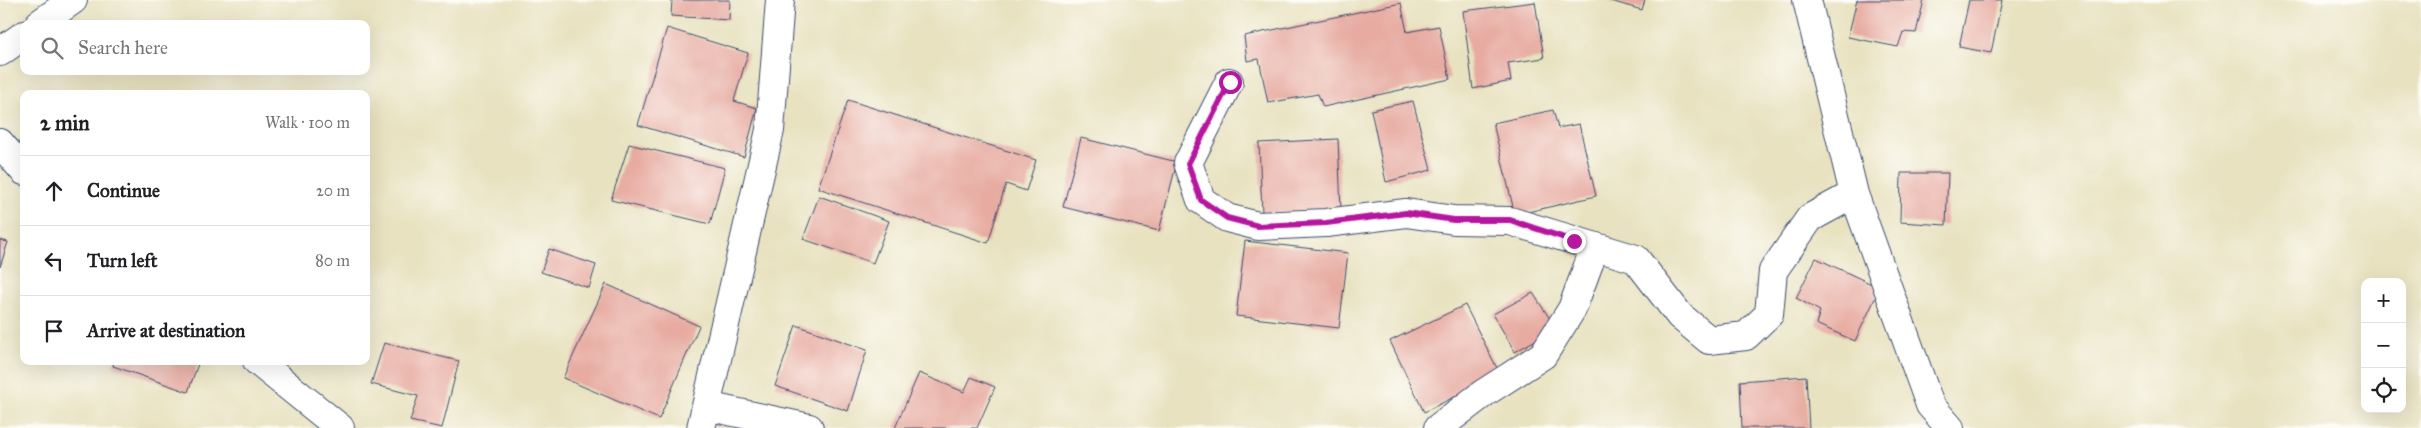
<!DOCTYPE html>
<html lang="en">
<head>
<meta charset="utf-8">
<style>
  body { margin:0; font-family:"IM FELL Great Primer",serif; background:#f2f2f2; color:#202124 }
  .controls { position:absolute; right:15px; bottom:15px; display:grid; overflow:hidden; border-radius:10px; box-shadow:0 5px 20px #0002 }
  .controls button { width:45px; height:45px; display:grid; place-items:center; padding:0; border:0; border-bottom:1px solid #e0e0e0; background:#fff; color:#202124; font:25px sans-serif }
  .stop { position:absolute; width:15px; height:15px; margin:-11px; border:4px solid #b5179e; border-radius:50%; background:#fff }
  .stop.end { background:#b5179e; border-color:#fff; box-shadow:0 1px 5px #0008 }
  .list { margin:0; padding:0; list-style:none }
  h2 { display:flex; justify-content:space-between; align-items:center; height:65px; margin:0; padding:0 20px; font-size:21px }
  h2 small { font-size:16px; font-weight:400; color:#757577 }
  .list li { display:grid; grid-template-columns:32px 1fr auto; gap:15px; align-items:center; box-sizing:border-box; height:70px; padding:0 20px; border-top:1px solid #e0e0e0 }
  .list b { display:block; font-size:19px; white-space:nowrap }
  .list em { font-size:16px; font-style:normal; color:#757577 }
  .icon { flex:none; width:28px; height:28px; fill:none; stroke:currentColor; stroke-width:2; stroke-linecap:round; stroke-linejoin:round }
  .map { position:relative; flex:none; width:2421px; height:428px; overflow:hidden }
  .search { position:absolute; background:#fff; box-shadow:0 5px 20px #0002; left:20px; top:20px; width:350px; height:55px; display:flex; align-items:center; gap:12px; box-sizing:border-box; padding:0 18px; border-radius:10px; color:#757577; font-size:19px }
  .panel { position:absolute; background:#fff; box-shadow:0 5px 20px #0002; left:20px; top:90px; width:350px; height:275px; border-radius:10px }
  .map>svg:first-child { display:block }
  .building { fill:#e7aba1 }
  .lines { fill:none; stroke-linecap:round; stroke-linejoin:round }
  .minor-casing { stroke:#3a4a6d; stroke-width:30 }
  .minor { stroke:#fff; stroke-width:28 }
  .route { stroke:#b5179e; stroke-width:6 }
</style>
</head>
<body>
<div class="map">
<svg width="2421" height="428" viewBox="0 0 2421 428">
  <rect width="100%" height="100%" fill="#fdfcf7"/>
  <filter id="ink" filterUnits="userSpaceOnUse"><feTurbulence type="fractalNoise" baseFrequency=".02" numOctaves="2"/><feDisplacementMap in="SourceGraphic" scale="10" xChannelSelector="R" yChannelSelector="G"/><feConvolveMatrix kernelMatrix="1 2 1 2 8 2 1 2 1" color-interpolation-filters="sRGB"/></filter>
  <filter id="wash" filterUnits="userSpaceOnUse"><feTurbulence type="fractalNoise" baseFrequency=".0096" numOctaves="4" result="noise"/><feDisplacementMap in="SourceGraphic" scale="20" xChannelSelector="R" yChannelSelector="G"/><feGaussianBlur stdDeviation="1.12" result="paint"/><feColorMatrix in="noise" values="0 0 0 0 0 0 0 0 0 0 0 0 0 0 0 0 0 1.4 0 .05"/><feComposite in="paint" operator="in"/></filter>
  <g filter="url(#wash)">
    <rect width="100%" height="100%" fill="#e8e2c0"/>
    <g id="blocks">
      <path class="building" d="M672 0H730L729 20 671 16Z
        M1607 0H1645L1642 10Z
        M1857 0H1924L1916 33 1903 32 1898 47 1848 37Z
        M1969 0H2002L1991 53 1959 47Z
        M1535 2 1544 58 1508 63 1511 81 1473 89 1463 11Z
        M1401 3 1407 32 1439 26 1450 79 1323 107 1318 94 1268 103 1259 59 1247 61 1244 36Z
        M667 28 748 53 734 101 757 108 744 157 638 125Z
        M848 100 1036 160 1026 191 1006 184 988 243 818 188Z
        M1413 101 1431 170 1386 182 1371 110Z
        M1553 110 1558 128 1579 124 1596 196 1515 215 1493 123Z
        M1081 138 1177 162 1159 231 1063 207Z
        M1338 139 1341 209 1262 213 1259 143Z
        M629 144 725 168 710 224 611 200Z
        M1901 173H1948L1946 225 1900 222Z
        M819 196 889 221 873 263 803 239Z
        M0 240 8 242 0 267Z
        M1245 241 1348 253 1339 328 1236 316Z
        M549 249 596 265 589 288 541 272Z
        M1816 258 1880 288 1855 341 1816 324 1820 311 1796 298Z
        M606 284 699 326 659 419 563 378Z
        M1533 293 1556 328 1515 352 1493 314Z
        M1465 305 1500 374 1424 412 1390 341Z
        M796 325 867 350 848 411 775 386Z
        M384 343 459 361 442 428 410 421 418 396 371 384Z
        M114 361H199L188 392 113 366Z
        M919 373 964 392 971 377 995 387 977 428H895Z
        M1806 376 1809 428H1742L1740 381Z"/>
    </g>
  </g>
  <g filter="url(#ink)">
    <use href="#blocks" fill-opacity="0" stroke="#3a4a6d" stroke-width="1"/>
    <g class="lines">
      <g class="minor-casing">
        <path id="minor" d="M1807 0 1854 194 1930 405 1950 428
          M39 24 73 0
          M0 52 24 35
          M1229 82 1188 163 1201 200 1227 218 1258 226 1326 223 1406 213 1454 220 1510 221 1636 259 1680 316 1709 340 1746 336 1769 314 1773 271 1810 218 1854 194
          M0 143 24 171
          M257 361 340 428
          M706 406 809 428
          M701 428 770 130 780 0
          M1438 428 1484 393 1543 355 1572 309 1595 247"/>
      </g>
      <use href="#minor" class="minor"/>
    </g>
  </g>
  <g class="lines" filter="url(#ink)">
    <path class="route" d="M1230 82 1188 164 1201 200 1227 218 1258 226 1326 223 1406 213 1454 220H1510L1574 241"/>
  </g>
</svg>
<div class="controls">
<button>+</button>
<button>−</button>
<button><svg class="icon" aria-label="locate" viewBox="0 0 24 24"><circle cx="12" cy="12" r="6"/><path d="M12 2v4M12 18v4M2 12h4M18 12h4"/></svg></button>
</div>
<div class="stop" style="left:1230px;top:82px"></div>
<div class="stop end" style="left:1574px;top:241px"></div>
<div class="search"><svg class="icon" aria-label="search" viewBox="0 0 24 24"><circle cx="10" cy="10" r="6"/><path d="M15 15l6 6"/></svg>Search here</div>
<section class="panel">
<h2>2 min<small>Walk · 100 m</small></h2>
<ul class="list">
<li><svg class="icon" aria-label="ahead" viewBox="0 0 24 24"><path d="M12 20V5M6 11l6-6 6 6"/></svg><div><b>Continue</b></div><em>20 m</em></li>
<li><svg class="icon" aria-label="left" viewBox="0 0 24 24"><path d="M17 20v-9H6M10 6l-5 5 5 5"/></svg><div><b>Turn left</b></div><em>80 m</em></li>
<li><svg class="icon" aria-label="arrive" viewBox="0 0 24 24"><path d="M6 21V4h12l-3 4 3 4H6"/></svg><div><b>Arrive at destination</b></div></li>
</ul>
</section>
</div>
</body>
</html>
